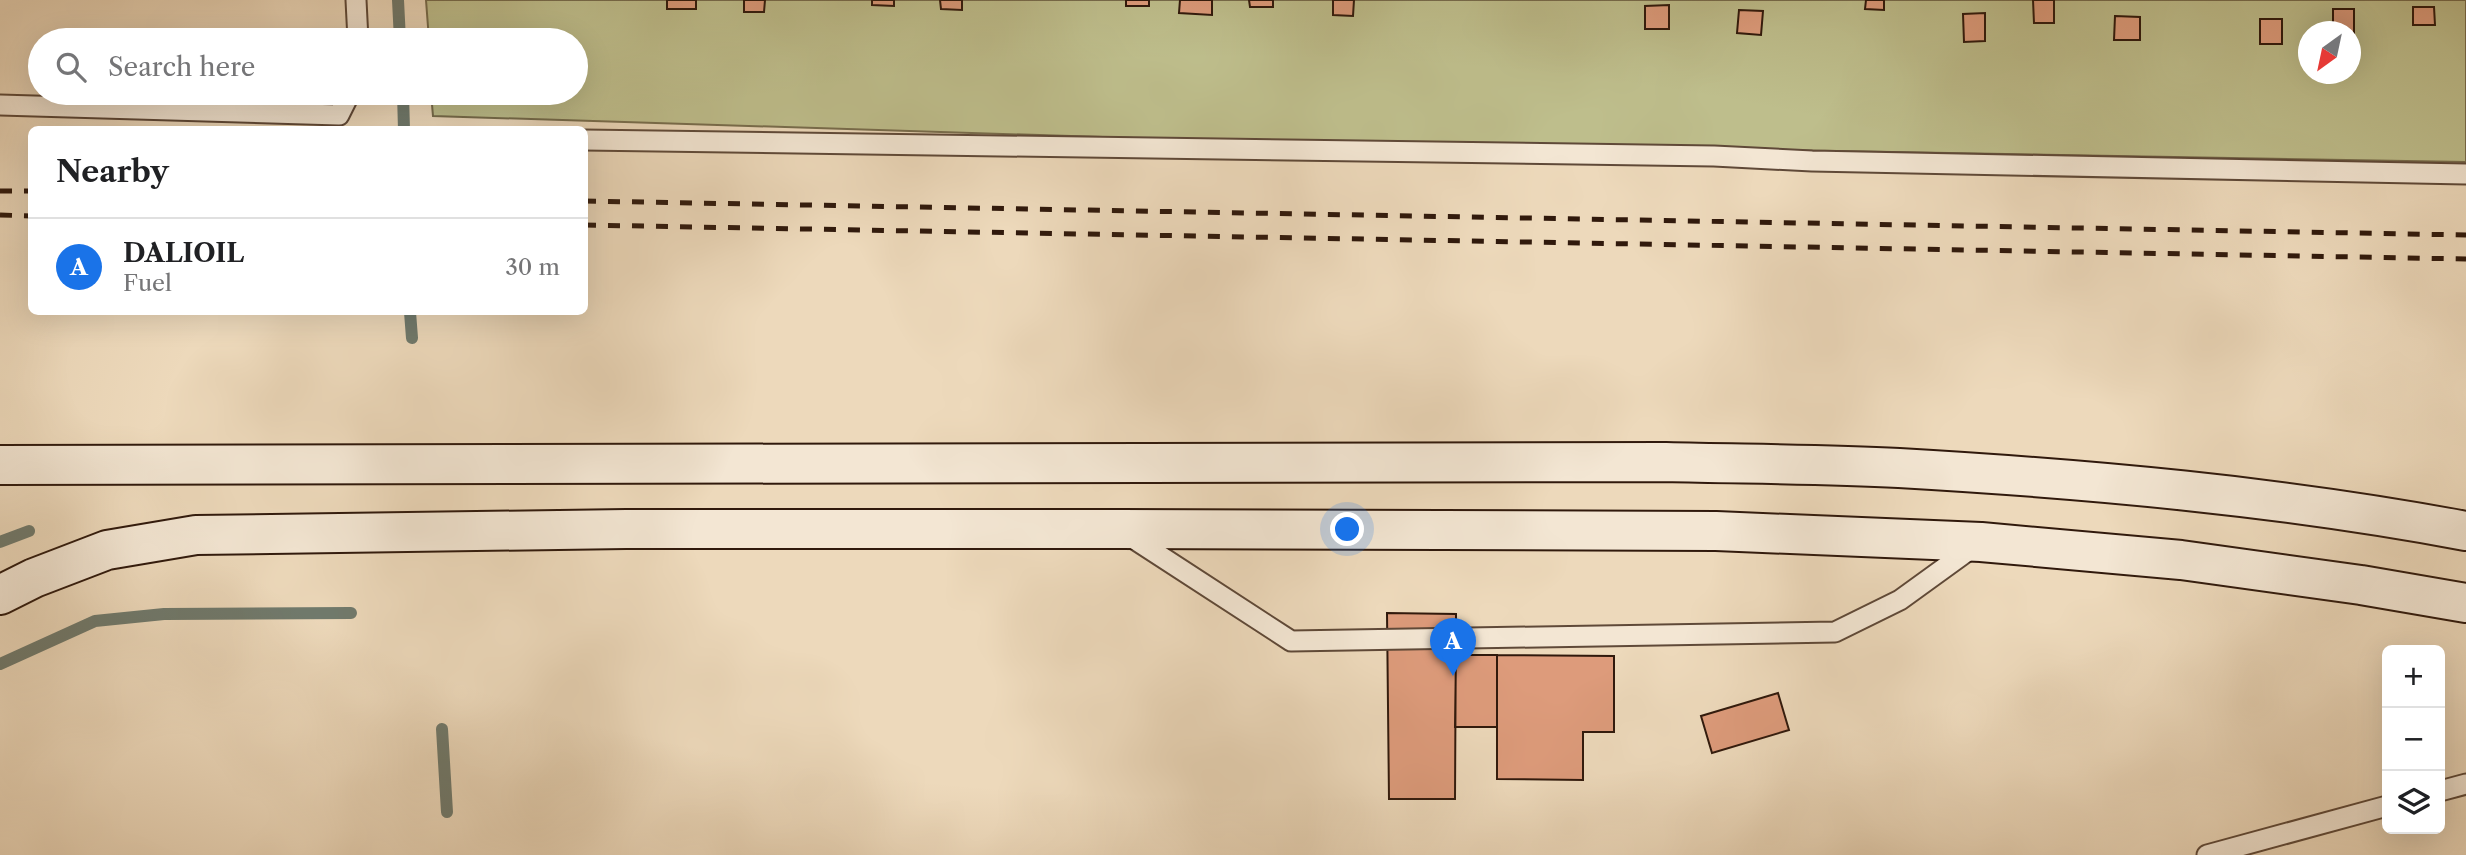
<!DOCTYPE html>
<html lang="en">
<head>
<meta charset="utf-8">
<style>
  body { margin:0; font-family:"Libre Caslon Text",serif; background:#f6f6f6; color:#202124 }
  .controls { position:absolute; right:21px; bottom:21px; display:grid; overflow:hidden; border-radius:10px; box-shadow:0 7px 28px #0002 }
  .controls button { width:63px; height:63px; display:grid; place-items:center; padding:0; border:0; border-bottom:2px solid #e0e0e0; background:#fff; color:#202124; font:35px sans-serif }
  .compass { position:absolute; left:2298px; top:21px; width:63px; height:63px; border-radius:50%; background:#fff; box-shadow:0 7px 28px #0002; rotate:213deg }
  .you { position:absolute; left:1348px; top:530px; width:24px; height:24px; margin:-18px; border:5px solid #fff; border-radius:50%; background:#1a73e8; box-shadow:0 0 0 10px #1a73e833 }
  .badge { display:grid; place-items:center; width:46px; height:46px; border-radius:50%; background:#1a73e8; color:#fff; font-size:23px; font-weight:700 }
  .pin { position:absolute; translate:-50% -58px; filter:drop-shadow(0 2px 4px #0008) }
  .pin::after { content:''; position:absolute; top:37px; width:24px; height:21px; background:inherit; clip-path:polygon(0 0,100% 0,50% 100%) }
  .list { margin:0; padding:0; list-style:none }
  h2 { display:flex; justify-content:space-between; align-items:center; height:91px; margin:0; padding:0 28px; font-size:30px }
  h2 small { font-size:23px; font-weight:400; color:#757577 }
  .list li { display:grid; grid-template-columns:46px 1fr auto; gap:21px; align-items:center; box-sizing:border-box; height:98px; padding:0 28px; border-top:2px solid #e0e0e0 }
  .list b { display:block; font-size:26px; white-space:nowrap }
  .list p { margin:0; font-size:23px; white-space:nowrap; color:#757577 }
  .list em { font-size:23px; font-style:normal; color:#757577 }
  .icon { flex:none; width:38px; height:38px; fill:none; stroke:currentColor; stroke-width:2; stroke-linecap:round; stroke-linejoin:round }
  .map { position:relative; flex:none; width:2466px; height:855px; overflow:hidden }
  .search { position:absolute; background:#fff; box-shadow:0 7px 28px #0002; left:28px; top:28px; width:560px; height:77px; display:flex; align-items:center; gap:18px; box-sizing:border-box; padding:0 24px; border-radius:38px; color:#757577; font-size:26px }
  .panel { position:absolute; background:#fff; box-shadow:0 7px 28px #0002; left:28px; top:126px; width:560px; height:189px; border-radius:10px }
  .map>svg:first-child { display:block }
  .green { fill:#bebe8c; stroke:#776c4c; stroke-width:2; fill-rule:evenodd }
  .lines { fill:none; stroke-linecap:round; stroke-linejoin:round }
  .stream { stroke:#707a6d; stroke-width:12 }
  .building { fill:#dd9b7b; stroke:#30190c; stroke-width:2 }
  .lane-casing { stroke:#5f4938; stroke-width:23 }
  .secondary-casing { stroke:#30190c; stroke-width:42 }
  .lane { stroke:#f3e6d3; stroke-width:19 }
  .secondary { stroke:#f3e6d3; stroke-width:38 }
  .rail { stroke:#30190c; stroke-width:5; stroke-dasharray:12 12; stroke-linecap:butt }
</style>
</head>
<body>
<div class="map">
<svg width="2466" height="855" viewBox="0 0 2466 855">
  <rect width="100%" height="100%" fill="#edd9bb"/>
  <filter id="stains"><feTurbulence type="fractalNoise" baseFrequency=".00286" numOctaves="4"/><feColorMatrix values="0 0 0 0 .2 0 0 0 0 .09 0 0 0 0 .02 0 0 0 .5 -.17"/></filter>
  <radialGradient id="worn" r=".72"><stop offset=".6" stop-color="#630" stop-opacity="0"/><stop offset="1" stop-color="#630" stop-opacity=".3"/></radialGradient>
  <path class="green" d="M426 0H2466V162L1197 140 433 116 431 93H576V40H429ZM2308 32H2350V74H2308Z"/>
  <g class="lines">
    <path class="stream" d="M398 0 400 40
      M403 93 404 130
      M410 312 412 338
      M0 542 29 531
      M0 664 95 621 164 614 351 613
      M442 729 447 812"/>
  </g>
  <path class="building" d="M667 0H696V9H667Z
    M744 0H765L764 12H744Z
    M872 0H894V6L872 5Z
    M940 0H962V10L941 9Z
    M1126 0H1149V6H1126Z
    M1180 0H1212V15L1179 13Z
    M1249 0H1273V7H1250Z
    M1333 0H1354L1353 16 1333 15Z
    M1866 0H1884V10L1865 9Z
    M2033 0H2054V23H2034Z
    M1669 5V29H1645V6Z
    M2413 7H2434L2435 25H2413Z
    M2333 9H2354V40H2350V32H2333Z
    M1739 10 1763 11 1761 35 1737 33Z
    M1985 13V41L1964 42 1963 14Z
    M2115 16 2140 17V40H2114Z
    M2260 19H2282V44H2260Z
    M1387 613 1456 614 1455 799H1389Z
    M1456 655H1497V727H1455Z
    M1497 655 1614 656V732H1583V780L1497 779Z
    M1778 693 1789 730 1712 753 1701 716Z"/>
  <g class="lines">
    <g class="lane-casing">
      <path id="lane" d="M356 0 358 40
        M0 105 339 115 350 93
        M584 140 1714 156 1812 161 2466 174
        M1128 535 1291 641 1835 632 1900 600 1976 545
        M2440 791 2466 784
        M2207 855 2387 806"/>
    </g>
    <g class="secondary-casing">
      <path id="secondary" d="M0 465 1666 462C1744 464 1822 464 1899 468 2089 479 2279 496 2466 531
        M0 595 34 578 107 550 196 535 626 529H1119L1716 531 1981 542 2181 560 2361 585 2466 603"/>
    </g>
    <use href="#lane" class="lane"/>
    <use href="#secondary" class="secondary"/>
    <path class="rail" d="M0 191H32
      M584 201 2466 235
      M0 215 32 216
      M584 225 2466 259"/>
  </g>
  <rect width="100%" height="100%" filter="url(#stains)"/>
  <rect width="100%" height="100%" fill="url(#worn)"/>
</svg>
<div class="controls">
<button>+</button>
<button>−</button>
<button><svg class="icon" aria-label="layers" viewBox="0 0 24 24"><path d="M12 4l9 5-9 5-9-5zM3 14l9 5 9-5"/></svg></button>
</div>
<svg class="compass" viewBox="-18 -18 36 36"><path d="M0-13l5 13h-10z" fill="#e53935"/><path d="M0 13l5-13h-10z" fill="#757577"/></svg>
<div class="you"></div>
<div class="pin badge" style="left:1453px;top:676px">A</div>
<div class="search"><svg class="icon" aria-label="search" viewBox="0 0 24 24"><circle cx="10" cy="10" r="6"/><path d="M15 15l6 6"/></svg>Search here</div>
<section class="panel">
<h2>Nearby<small></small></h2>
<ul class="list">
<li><span class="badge">A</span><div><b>DALIOIL</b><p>Fuel</p></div><em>30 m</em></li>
</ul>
</section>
</div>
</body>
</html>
